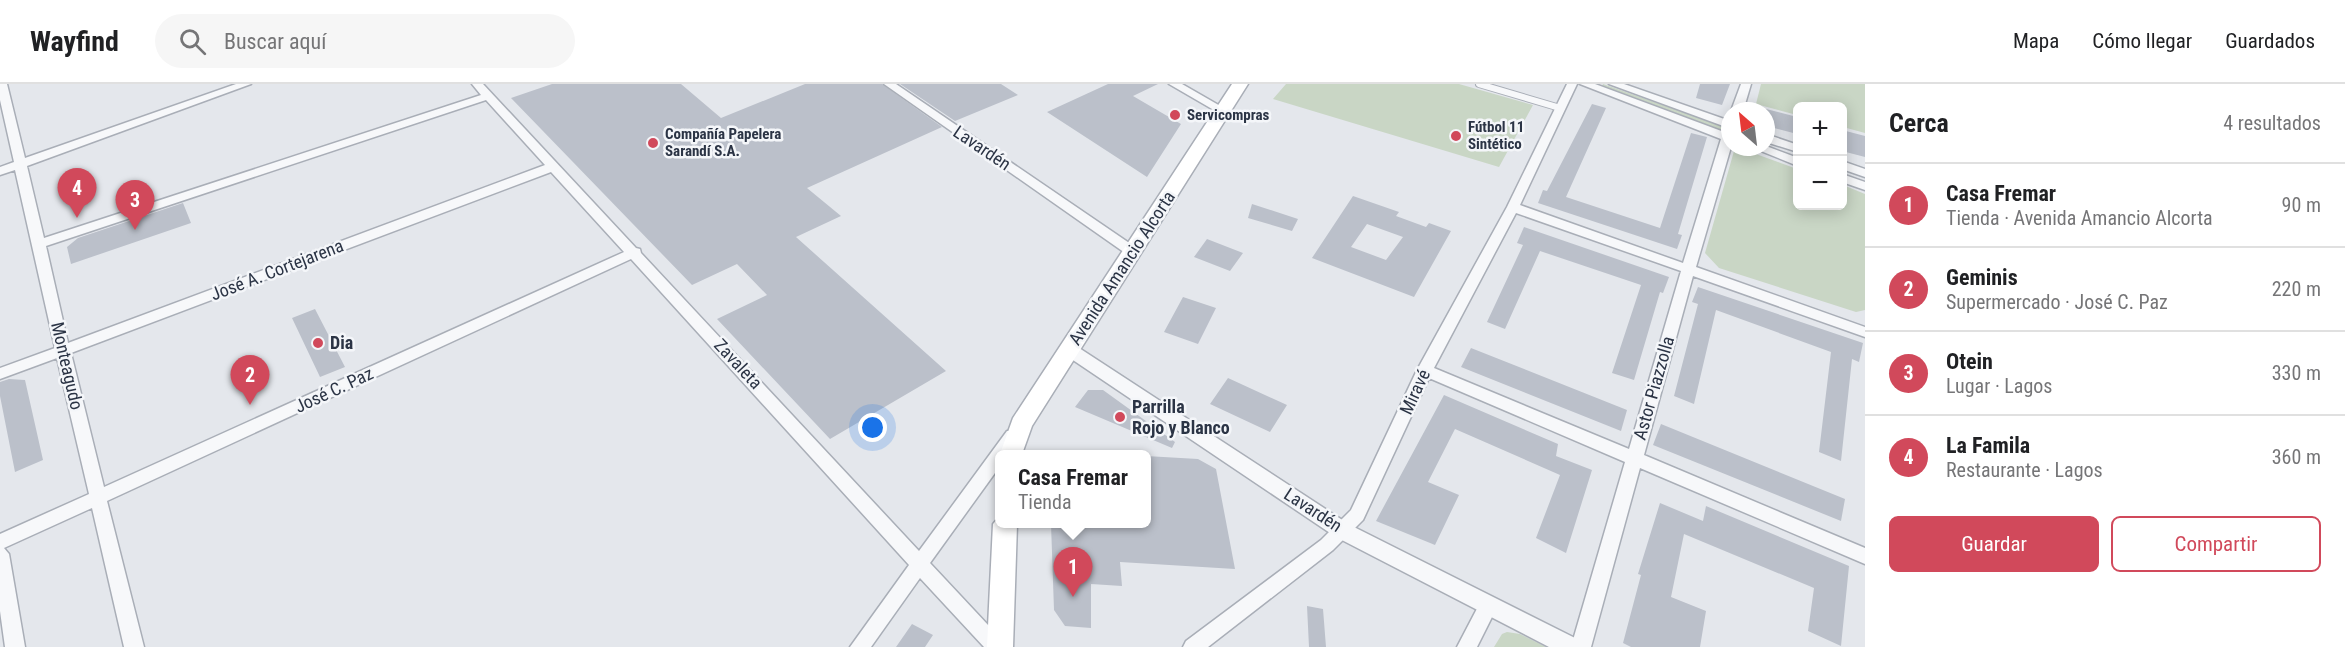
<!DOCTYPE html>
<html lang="es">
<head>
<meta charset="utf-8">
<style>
  body { margin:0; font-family:"Roboto Condensed",sans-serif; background:#f6f6f6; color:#202124 }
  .controls { position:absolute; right:18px; top:18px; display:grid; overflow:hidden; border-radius:9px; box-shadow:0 3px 15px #0003 }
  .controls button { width:54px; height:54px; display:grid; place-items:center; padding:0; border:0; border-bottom:2px solid #e0e0e0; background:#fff; color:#202124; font:30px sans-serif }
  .compass { position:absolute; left:1721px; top:18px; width:54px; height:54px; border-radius:50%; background:#fff; box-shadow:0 3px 15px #0003; rotate:332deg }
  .you { position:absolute; left:873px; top:344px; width:21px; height:21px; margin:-15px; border:4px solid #fff; border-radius:50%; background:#1a73e8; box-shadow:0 0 0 9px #1a73e833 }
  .badge { display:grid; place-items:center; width:39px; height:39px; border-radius:50%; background:#d1495b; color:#fff; font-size:20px; font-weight:700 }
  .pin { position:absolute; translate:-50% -50px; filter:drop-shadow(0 2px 3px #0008) }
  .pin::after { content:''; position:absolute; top:32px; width:21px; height:18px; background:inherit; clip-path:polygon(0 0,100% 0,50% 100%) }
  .popup { position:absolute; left:995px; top:366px; width:156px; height:78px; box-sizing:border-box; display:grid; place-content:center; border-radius:9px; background:#fff; filter:drop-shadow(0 2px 4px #0005); font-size:20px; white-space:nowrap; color:#757577 }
  .popup b { font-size:22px; color:#202124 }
  .popup::after { content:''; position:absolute; left:50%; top:100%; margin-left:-12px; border:12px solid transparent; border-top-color:#fff }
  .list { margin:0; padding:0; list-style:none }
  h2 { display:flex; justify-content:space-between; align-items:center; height:78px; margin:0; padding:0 24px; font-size:26px }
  h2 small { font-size:20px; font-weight:400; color:#757577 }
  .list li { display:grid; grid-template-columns:39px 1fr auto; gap:18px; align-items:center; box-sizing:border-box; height:84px; padding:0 24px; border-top:2px solid #e0e0e0 }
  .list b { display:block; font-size:22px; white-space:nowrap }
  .list p { margin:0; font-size:20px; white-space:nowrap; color:#757577 }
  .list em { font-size:20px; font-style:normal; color:#757577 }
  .actions { display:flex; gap:12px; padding:18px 24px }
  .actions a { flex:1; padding:14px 0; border:2px solid #d1495b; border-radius:9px; text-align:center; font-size:21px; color:#d1495b }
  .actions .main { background:#d1495b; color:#fff }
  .icon { flex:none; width:33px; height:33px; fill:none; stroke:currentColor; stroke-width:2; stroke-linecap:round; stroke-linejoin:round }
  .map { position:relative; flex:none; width:1865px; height:563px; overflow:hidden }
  header { display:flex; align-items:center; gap:36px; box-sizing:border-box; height:84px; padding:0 30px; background:#fff; border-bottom:2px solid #e0e0e0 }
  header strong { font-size:28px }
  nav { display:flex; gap:33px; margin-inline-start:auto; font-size:21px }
  .search { width:420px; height:54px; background:#f6f6f6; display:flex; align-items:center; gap:15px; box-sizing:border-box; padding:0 21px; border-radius:33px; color:#757577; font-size:22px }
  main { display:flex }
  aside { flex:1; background:#fff }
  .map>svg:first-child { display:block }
  .green { fill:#c9d6c5 }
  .building { fill:#bbc0ca; fill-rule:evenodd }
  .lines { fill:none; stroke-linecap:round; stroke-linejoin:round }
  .service-casing { stroke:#a9aeb7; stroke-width:8 }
  .minor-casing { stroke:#a9aeb7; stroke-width:3 }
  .tertiary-casing { stroke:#a9aeb7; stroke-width:3 }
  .secondary-casing { stroke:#a9aeb7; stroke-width:3 }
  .service { stroke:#f7f8fa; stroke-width:6 }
  .minor { fill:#f7f8fa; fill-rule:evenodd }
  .tertiary { fill:#f7f8fa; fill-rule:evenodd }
  .secondary { fill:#fff; fill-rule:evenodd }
  .poi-dot { fill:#d1495b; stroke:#f4f6f9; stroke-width:2 }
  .labels { text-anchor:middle; stroke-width:5; stroke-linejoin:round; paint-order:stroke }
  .far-poi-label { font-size:15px; font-weight:bold; fill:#2b3445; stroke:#f4f6f9; text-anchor:start }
  .street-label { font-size:18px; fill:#2b3445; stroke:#f4f6f9 }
  .poi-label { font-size:18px; font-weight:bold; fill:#2b3445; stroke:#f4f6f9; text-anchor:start }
</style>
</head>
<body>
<header>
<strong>Wayfind</strong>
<div class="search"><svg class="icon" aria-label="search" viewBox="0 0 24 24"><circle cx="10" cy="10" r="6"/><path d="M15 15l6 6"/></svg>Buscar aquí</div>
<nav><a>Mapa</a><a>Cómo llegar</a><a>Guardados</a></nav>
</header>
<main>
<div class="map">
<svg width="1865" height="563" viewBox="0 0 1865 563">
  <rect width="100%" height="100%" fill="#e4e7ec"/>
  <path class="green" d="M1286 0H1459L1533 21 1499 83 1273 15Z
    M1603 0 1728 44 1727 49 1601 4Z
    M1761 0H1865V49L1843 43 1842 22H1798L1797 31 1756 20Z
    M1745 66 1797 85 1798 122H1842L1843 101 1865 110V226L1856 228 1719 184 1705 169 1734 67Z
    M1507 548 1520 550 1546 563H1494L1502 550Z"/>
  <path class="building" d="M552 0H681L721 34 805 0H882L942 43 807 104 841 132 796 153 946 287 830 355 717 235 767 211 737 180 692 201 511 14Z
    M900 0H1001L1018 11 955 37Z
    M1108 0H1158L1133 12 1181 40 1147 93 1047 28Z
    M1700 0H1730L1722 21 1696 14Z
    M1592 20 1606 24 1566 113 1660 144 1691 49 1707 53 1678 150 1682 151 1677 165 1538 119 1543 106 1547 107Z
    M1766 25 1797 33V50L1766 42Z
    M1842 46 1865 52V73L1842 67Z
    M1353 112 1399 128 1396 132 1426 143 1429 139 1451 147 1414 213 1312 174ZM1367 140 1403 153 1386 176 1351 163Z
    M183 119 191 139 71 180 67 163 78 154Z
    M1252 120 1298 135 1292 147 1248 134Z
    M1524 143 1669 193 1663 209 1660 208 1634 296 1612 289 1641 201 1540 167 1505 245 1487 238 1523 161 1517 159Z
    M1207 155 1243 169 1230 187 1194 173Z
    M1698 203 1863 259 1859 278 1852 275 1841 377 1819 368 1831 268 1716 226 1694 320 1674 312 1698 220 1692 218Z
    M1183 213 1216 224 1198 260 1164 248Z
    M315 225 345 283 320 293 292 234Z
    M1471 264 1627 326 1621 347 1461 283Z
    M1228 294 1287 321 1270 348 1210 320Z
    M9 295 25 296 43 376 15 388 0 312V298Z
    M1088 306H1103L1175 358 1172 364 1075 323Z
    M1444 311 1558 360 1556 372 1592 386 1566 469 1536 454 1560 391 1455 345 1428 398 1459 411 1435 461 1376 437Z
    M1661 340 1845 415 1841 437 1653 361Z
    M1146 372 1198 375 1216 385 1235 485 1120 478 1122 502 1091 500V544L1065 542 1054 526 1051 440H1146Z
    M1660 419 1703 437 1706 422 1849 482 1841 562 1808 547 1814 504 1684 450 1671 513 1706 527 1700 563H1631L1623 559 1641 491 1638 490Z
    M1307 522 1323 525 1326 563H1309Z
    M912 540 933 551 925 563H896Z"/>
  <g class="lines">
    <g class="service-casing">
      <path id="service" d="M1479 0 1560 24"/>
    </g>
    <g class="minor-casing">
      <path id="minor" d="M0 0H7L25 74 236 0H251L27 82 44 154 481 11 472 0H483L636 164 640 165 641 169 919 467 1007 347H1019L1021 351 1008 370H1000V382L930 479 1003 557 1006 563H984L920 494 871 563H850L909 481 631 175 107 417 144 563H124L92 424 4 464 9 470 25 563H5L0 527V450L89 410 57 274 0 295V284L55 264 15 86 0 91V83L14 78 0 16ZM486 16 545 81 68 259 46 162ZM551 88 624 168 104 403 71 269Z
        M884 0H896L1138 165 1140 168 1138 171H1128Z
        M1169 0H1182L1229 27 1227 29H1219Z
        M1567 0H1577L1520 121 1683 179 1721 55 1580 0H1595L1724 48 1726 43 1609 0H1624L1730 37 1731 63 1696 183 1865 243V253L1693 192 1644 371 1865 464V480L1640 384 1591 563H1571L1625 378 1429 294 1363 436 1333 466 1208 563H1183L1186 557 1321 456 1351 426 1417 286 1507 123ZM1516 129 1681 187 1629 365 1434 284Z
        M1741 0H1751L1743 27H1731Z
        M1766 50 1798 61V68L1766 58Z
        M1766 62 1798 74V82L1751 63Z
        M1842 77 1865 85V93L1842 85Z
        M1842 90 1865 98V106L1842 98Z
        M1488 515 1495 517 1497 523 1477 563H1457L1481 517Z"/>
    </g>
    <g class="tertiary-casing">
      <path id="tertiary" d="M1070 260 1076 262 1350 441 1579 556 1582 563H1549L1336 453 1064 270 1061 266 1064 262Z"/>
    </g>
    <g class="secondary-casing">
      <path id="secondary" d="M1232 0H1248L1032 342 1022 370H1000L1013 334Z
        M1000 432V440H1017L1013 563H987L993 440Z"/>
    </g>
    <use href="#service" class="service"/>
    <use href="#minor" class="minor"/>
    <use href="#tertiary" class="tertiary"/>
    <use href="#secondary" class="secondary"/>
  </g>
  <g class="poi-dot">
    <circle cx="1175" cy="31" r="6"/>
    <circle cx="1456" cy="52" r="6"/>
    <circle cx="653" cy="59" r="6"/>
    <circle cx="318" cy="259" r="6"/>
    <circle cx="1120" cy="333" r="6"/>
  </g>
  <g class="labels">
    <g class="far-poi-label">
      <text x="1187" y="36">Servicompras</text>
      <text x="1468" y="48">Fútbol 11<tspan x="1468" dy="17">Sintético</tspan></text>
      <text x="665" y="55">Compañía Papelera<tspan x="665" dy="17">Sarandí S.A.</tspan></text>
    </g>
    <g class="street-label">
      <text transform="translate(982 64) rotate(34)" y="6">Lavardén</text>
      <text transform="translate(1122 184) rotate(-57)" y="6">Avenida Amancio Alcorta</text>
      <text transform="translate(277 186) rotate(-21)" y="6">José A. Cortejarena</text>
      <text transform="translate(738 280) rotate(47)" y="6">Zavaleta</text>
      <text transform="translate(67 282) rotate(77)" y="6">Monteagudo</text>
      <text transform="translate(1654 304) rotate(-74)" y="6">Astor Piazzolla</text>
      <text transform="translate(334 306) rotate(-25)" y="6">José C. Paz</text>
      <text transform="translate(1415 308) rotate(-65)" y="6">Miravé</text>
      <text transform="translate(1313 426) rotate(33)" y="6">Lavardén</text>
    </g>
    <g class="poi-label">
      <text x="330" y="265">Dia</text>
      <text x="1132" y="329">Parrilla<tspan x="1132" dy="21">Rojo y Blanco</tspan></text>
    </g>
  </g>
</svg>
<div class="controls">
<button>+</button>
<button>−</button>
</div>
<svg class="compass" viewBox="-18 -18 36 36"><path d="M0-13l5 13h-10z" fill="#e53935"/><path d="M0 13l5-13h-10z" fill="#757577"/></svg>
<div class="you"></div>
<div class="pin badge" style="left:1073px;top:513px">1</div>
<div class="popup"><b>Casa Fremar</b>Tienda</div>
<div class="pin badge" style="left:250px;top:321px">2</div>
<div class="pin badge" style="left:135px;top:146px">3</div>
<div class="pin badge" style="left:77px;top:134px">4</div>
</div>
<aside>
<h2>Cerca<small>4 resultados</small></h2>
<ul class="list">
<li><span class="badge">1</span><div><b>Casa Fremar</b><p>Tienda · Avenida Amancio Alcorta</p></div><em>90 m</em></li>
<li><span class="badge">2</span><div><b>Geminis</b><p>Supermercado · José C. Paz</p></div><em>220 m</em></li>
<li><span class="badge">3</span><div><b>Otein</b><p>Lugar · Lagos</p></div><em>330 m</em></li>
<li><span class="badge">4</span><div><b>La Famila</b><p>Restaurante · Lagos</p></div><em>360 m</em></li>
</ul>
<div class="actions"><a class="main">Guardar</a><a>Compartir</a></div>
</aside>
</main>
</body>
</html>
